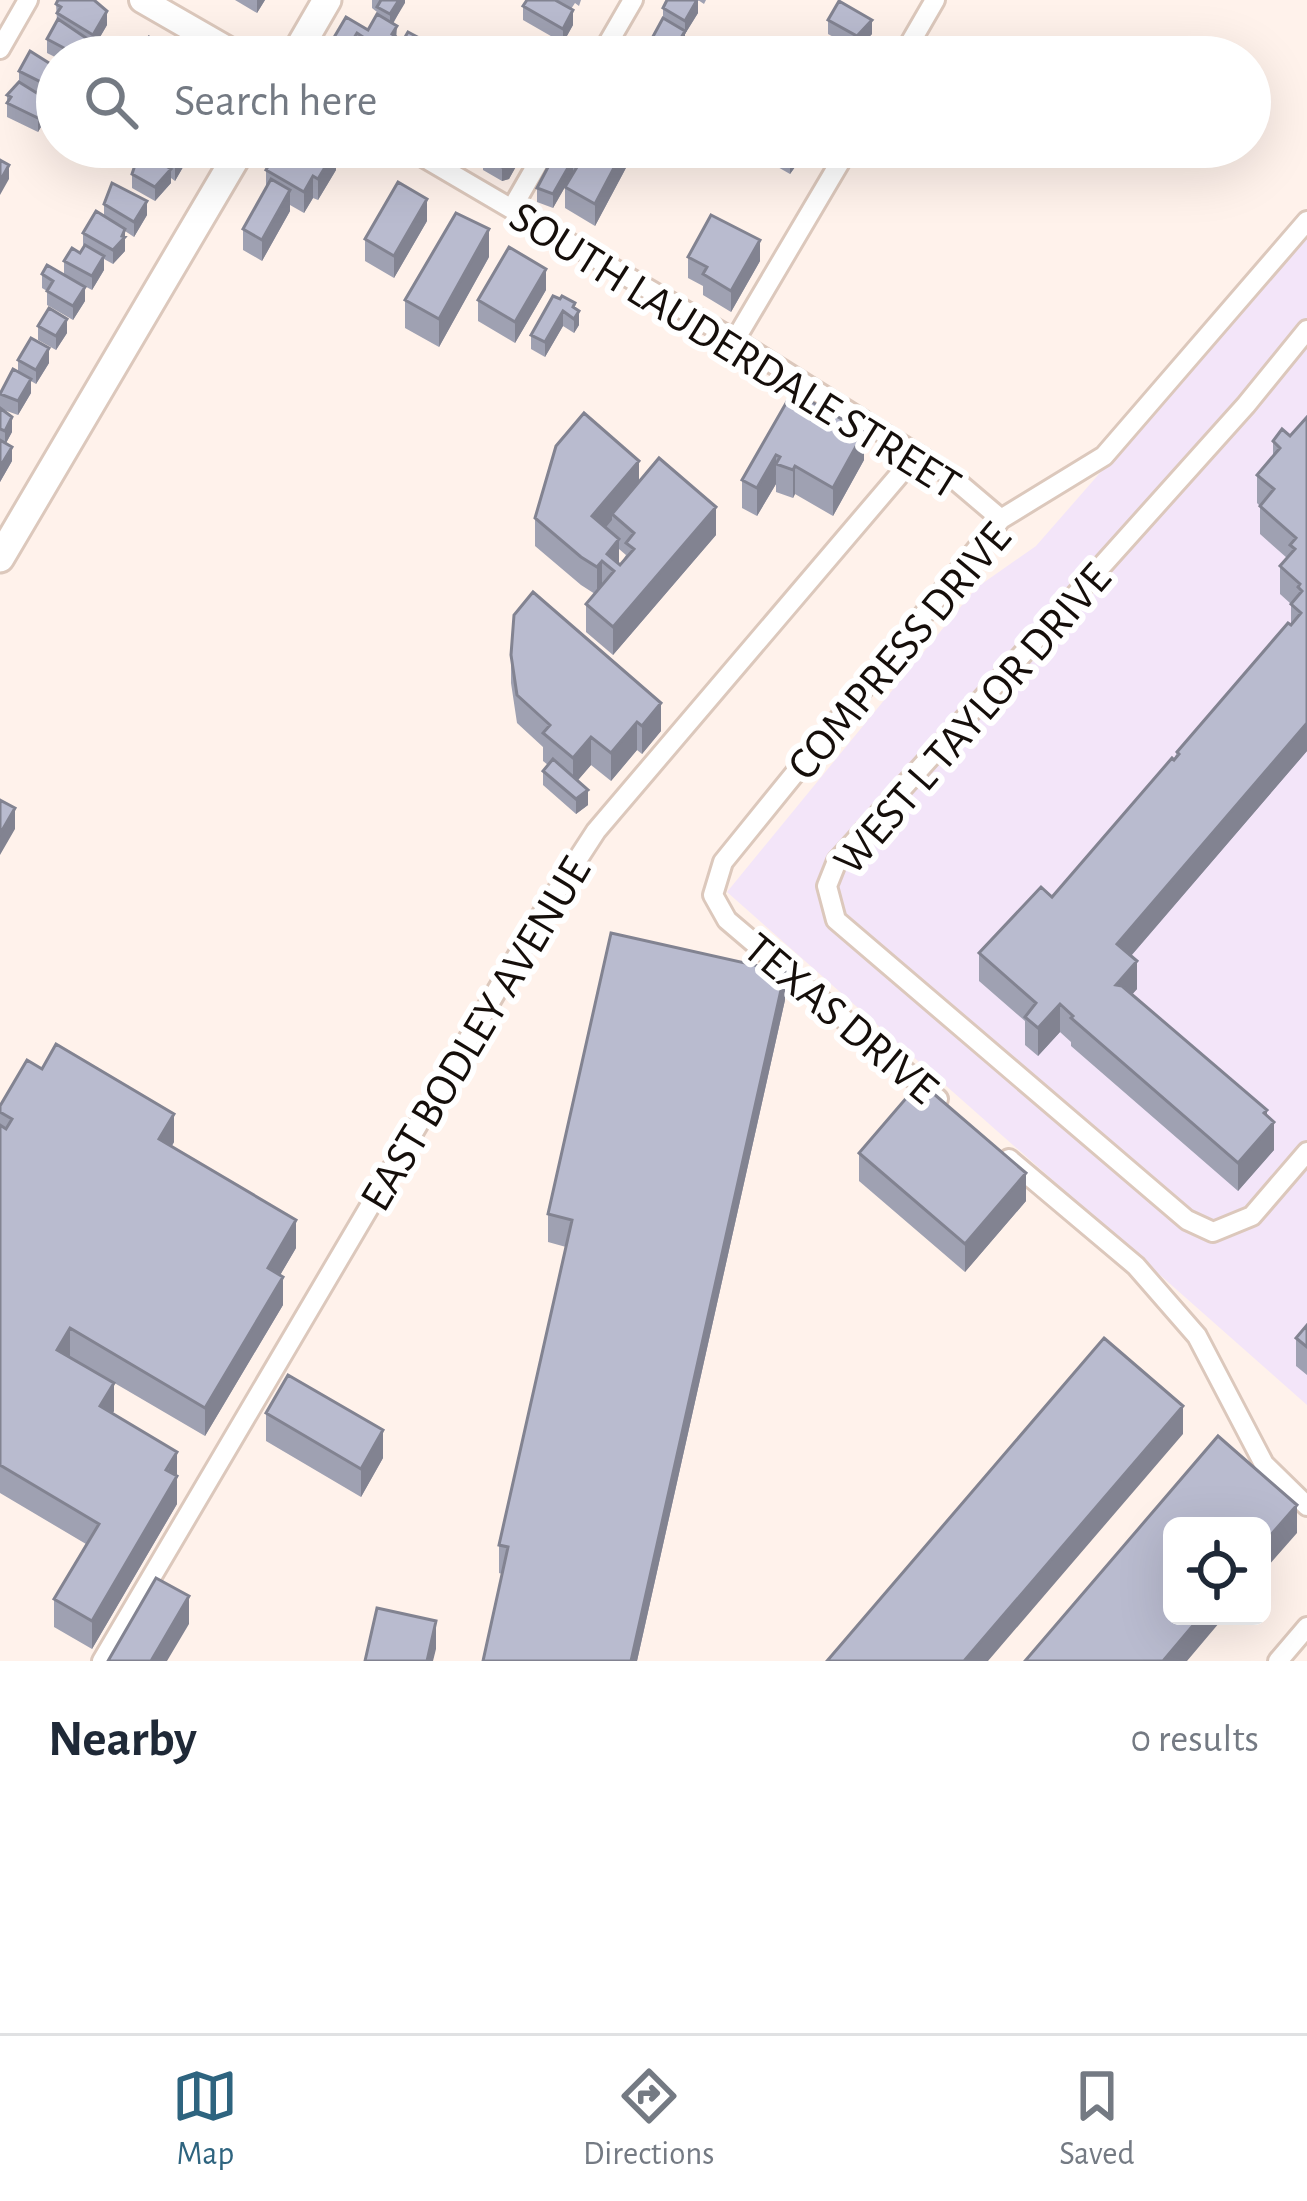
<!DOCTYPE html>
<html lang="en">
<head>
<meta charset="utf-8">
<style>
  body { margin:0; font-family:"Alegreya Sans",sans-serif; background:#f2f2f3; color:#1f2937 }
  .controls { position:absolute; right:36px; bottom:36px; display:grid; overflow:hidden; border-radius:18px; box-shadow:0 12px 48px #0002 }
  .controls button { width:108px; height:108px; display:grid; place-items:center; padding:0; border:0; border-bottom:3px solid #e0e1e3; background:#fff; color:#1f2937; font:60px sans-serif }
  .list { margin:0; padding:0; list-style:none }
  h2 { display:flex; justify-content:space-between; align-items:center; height:156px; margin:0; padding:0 48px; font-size:51px }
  h2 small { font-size:39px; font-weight:400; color:#747a83 }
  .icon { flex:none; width:66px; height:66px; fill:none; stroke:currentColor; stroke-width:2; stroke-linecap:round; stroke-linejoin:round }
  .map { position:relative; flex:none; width:1307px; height:1661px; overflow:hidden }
  .search { position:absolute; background:#fff; box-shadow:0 12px 48px #0002; left:36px; right:36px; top:36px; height:132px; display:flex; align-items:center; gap:30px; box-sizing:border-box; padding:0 42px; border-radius:66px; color:#747a83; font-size:45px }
  .sheet { height:372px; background:#fff }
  nav { display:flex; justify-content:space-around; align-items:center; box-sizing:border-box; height:168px; border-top:3px solid #e0e1e3; background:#fff; font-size:33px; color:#747a83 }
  nav a { display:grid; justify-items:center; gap:6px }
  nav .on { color:#2e647f }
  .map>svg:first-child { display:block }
  .industrial { fill:#f3e5f9 }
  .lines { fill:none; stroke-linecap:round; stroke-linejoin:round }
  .minor-casing { stroke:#dcc8bc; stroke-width:24 }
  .tertiary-casing { stroke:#dcc8bc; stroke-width:30 }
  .secondary-casing { stroke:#dcc8bc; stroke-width:33 }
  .minor { stroke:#fff; stroke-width:18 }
  .tertiary { stroke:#fff; stroke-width:24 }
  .secondary { stroke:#fff; stroke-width:27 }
  .wall { fill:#9fa1b2; fill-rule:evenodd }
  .shaded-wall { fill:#828391 }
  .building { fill:#b9bbcf; stroke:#828391; stroke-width:3 }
  .labels { text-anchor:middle; stroke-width:12; stroke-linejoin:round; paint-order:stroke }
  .street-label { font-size:45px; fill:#150e0a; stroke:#fff }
</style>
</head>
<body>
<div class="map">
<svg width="1307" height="1661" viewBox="0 0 1307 1661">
  <rect width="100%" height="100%" fill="#fff2eb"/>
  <path class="industrial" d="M1307 236V1405L727 892 976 588 1036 546Z"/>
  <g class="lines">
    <g class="minor-casing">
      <path id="minor" d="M0 49 28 0
        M600 57 633 0
        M902 57 935 0
        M406 147 735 340 948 474 1001 519
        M512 208 547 147
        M1307 330 1246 405 837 861 827 886 836 920 1187 1220 1213 1232 1252 1216 1307 1152
        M735 340 849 147
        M938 1099 727 920 713 895 723 862 1001 519 1104 456 1307 221
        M1009 1159 1136 1266 1197 1336 1264 1464 1307 1506
        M102 1661 542 914 596 831 917 454
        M1278 1661 1307 1627"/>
    </g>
    <g class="tertiary-casing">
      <path id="tertiary" d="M142 0 241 57"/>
    </g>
    <g class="secondary-casing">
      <path id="secondary" d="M294 57 327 0
        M0 558 242 147"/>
    </g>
    <use href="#minor" class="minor"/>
    <use href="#tertiary" class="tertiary"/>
    <use href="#secondary" class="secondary"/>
  </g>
  <path class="wall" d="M235 0H265L257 13Z
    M372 0H405L393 24 397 47 395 57H362L357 54 355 57H329V46L346 17 368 30 377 14V12L372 8Z
    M527 0H581L579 6 575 3 571 9 573 25 563 43 523 20V6Z
    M667 0H706L704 4 698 0V13L685 34V45L679 57H642L663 19V8Z
    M56 4 107 25 93 49 89 46 87 57 57 58 47 53V39L57 21Z
    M828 20 872 34 857 50 828 34Z
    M57 68 55 104 42 97 48 115 38 132 7 117V95L19 83V71Z
    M135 147H190V155L175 181 171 178V183L155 201 132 188V174L139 153 135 151Z
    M526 147 509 179 502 181 483 170V156Z
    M627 147V166L595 226 565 208V187L573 173V161Z
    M769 147H803V156L790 174 769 162Z
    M266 170H336L318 200 313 198 304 213 290 205V211L262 261 243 250V229L266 187Z
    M573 173 553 208 537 202V188Z
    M104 204 147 215 134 237 125 231V251L113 264 104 259V270L92 290 64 275V261L80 253 83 247V233L104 216Z
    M427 221 394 278 365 261V239Z
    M489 257 439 347 405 328V300Z
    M688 257 760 261 731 312 703 295V286L688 278Z
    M42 274 85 301 73 320 47 305V291L42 288Z
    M546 290 515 343 478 321V300Z
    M553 296 575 308 579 325 574 333 563 326 545 357 531 349V335Z
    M38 326 67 333 56 350 38 340Z
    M18 360 49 363 36 384 31 381V393L18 415 1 409 12 432 6 443 12 461 0 482V394L18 372Z
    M793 391 864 460 833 516 795 494 793 498 776 492V484L757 516 742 508V480Z
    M1307 417V751L1131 956 1137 989 1132 994 1267 1115 1274 1150 1238 1191 1071 1046V1042L1060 1032 1038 1056 1025 1045V1021L979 981V953L1052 897 1174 760 1177 752 1291 625V604L1280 594V566L1287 558 1260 534V506L1257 503V475L1273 456V441L1290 436Z
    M639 482 716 535 613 655 586 632V604L595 594 581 585 535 546V518ZM619 549 626 555 620 565 619 564Z
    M511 655 661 731 642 754 637 750 611 781 591 765 577 781 588 805 576 814 543 785V771L548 765 543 761V747L517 723 511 683Z
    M785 1000 637 1661H483L502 1574 499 1573V1545L566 1247 548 1242V1214Z
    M0 1106 174 1142 172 1146 296 1248 280 1275 283 1305 205 1436 70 1357 114 1411 112 1414 177 1452V1504L92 1649 54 1627V1599L86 1544 0 1493Z
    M859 1153 1026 1201 965 1272 859 1181Z
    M1307 1325V1375L1296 1366V1338Z
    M266 1413 383 1458 361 1497 266 1441Z"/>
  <path class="shaded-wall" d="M257 0H265L257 13Z
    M399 0H405V3L390 28V14Z
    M698 0V13L685 34V45L679 57H673V52L685 31V21Z
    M573 10V25L563 43V29Z
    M107 11V25L93 49V35Z
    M872 20V34L857 50V36Z
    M397 26 395 57H379V55Z
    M357 33V54L355 57H344Z
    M89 40V54L87 57H79Z
    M425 41V56L416 57Z
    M48 100V115L38 132V118Z
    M186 147H190V155L175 181V166Z
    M519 147H526V149L509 179 502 181V167Z
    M625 147 627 166 595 226V204Z
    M799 147H803V156L790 174V160Z
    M336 149V170L318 200V179Z
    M573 159V173L553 208V194Z
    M9 165V179L0 195V181Z
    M171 169V183L155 201V187Z
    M313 176V198L304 213V192Z
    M290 190V211L262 261V240Z
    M427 199V221L394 278V256Z
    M147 201V215L134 237V222Z
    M125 229V251L113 264V250Z
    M489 229V257L439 347V319Z
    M760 240V261L731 312V291Z
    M104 256V270L92 290V276Z
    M546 269V290L515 343V322Z
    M85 287V301L73 320V306Z
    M563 311V326L545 357V342Z
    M579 311V325L574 333V319Z
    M67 319V333L56 350V336Z
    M49 348V363L36 384V370Z
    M31 379V393L18 415V401Z
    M12 417V432L5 445V431Z
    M864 432V460L833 516V488Z
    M12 447V461L0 482V467Z
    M776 455V484L757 516V488Z
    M639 461V489L612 514V520L592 544V516Z
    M795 466V494L793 498V470Z
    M716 507V535L613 655V627Z
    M619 539V567L607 554Z
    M602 561V589L597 595V567Z
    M661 703V731L642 754V726Z
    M637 722V750L611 781V753Z
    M1307 723V751L1117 972V944Z
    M591 737V765L573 786V758Z
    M588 790V805L576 814V799Z
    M15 808V829L0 855V834Z
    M1137 961V989L1116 1013V985Z
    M785 972V1000L637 1661H631Z
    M1060 1004V1032L1038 1056V1028Z
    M1267 1110V1130L1274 1122V1150L1238 1191V1163Z
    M174 1114V1142L159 1167V1139Z
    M1026 1173V1201L965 1272V1244Z
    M296 1220V1248L268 1296V1268Z
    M283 1277V1305L205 1436V1408Z
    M70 1328V1356L57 1378V1350Z
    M114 1383V1411L100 1434V1406Z
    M1183 1406V1434L988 1661H964Z
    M383 1430V1458L361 1497V1469Z
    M177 1452V1504L92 1649V1621Z
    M1297 1505V1533L1262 1573V1545Z
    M189 1596V1624L167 1661H151Z
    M1201 1616H1225L1187 1661H1163Z
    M436 1621V1649L433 1661H427Z"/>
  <path class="building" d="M58 0H94L107 11 93 35 57 13 61 7 56 4Z
    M381 0H399L390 14 377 7Z
    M527 0H555L573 10 563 29 523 6Z
    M667 0H697L685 21 663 8Z
    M839 1 872 20 857 36 828 20Z
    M377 14 397 26 392 34 395 36 379 55 363 46V37L357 33 344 54 329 46 346 17 368 30Z
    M663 18 685 31 673 52 650 42Z
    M58 19 89 40 79 56 47 39Z
    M408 32 425 41 416 57H412L398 49Z
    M149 37 183 57H147L140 53Z
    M649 44 662 52 657 57H642Z
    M30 51 57 68V86L55 89 19 71Z
    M19 82 48 100 38 118 7 103 11 97 7 95Z
    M153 147H186L175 166 164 160 167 155Z
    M279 147H332L336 149 318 179 313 176 304 192 266 170Z
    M487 147H519L509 164 502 167 483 156Z
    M581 147H588L580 161H573Z
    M589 147H625L595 204 565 187Z
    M769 147H799L790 160Z
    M140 150 171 169 155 187 132 174Z
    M557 150 573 159 553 194 537 188Z
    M0 160 9 165 0 181Z
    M271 179 290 190 262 240 243 229Z
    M398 182 427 199 394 256 365 239Z
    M112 183 147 201 134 222 104 204Z
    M96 211 125 229 122 236 125 237 113 250 83 233Z
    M456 213 489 229 439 319 405 300Z
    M711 215 760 240 731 291 703 274 707 267 688 257Z
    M85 245 104 256 92 276 64 261 72 248 80 253Z
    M509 247 546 269 515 322 478 300Z
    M47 265 85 287 73 306 47 291 53 281 42 274Z
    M553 296 560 299 562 296 575 303 573 307 579 311 574 319 563 311 545 342 531 335Z
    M49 308 67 319 56 336 38 326Z
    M31 338 49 348 36 370 18 360Z
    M13 369 31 379 18 401 0 394Z
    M793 391 864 432 833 488 795 466 793 470 776 464 780 457 776 455 757 488 742 480Z
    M0 408 12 417 5 431 0 429Z
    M584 413 639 461 592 516 619 539 607 554 620 565 634 549 626 543 634 533 612 514 659 458 716 507 613 627 586 604 614 571 602 561 597 567 581 557 535 518 556 446Z
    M1307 417V723L1117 944 1137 961 1116 985 1122 986 1267 1110 1264 1113 1274 1122 1238 1163 1071 1018 1073 1016 1060 1004 1038 1028 1025 1017 1036 1003 979 953 1041 887 1052 897 1172 758 1174 760 1179 754 1177 752 1288 623 1291 625 1301 613 1291 604 1302 591 1298 587 1300 584 1280 566 1295 549 1290 545 1296 538 1260 506 1274 489 1257 475 1280 448 1273 441 1282 429 1290 436Z
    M0 440 12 447 0 467Z
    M533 592 661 703 642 726 637 722 611 753 591 737 573 758 543 733 550 725 517 695 511 655 514 615Z
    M553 759 588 790 576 799 543 771Z
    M0 800 15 808 0 834Z
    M611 933 785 972 631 1661H483L508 1547 499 1545 572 1220 548 1214Z
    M56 1044 174 1114 159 1139 296 1220 268 1268 283 1277 205 1408 70 1328 57 1350 114 1383 100 1406 177 1452 166 1470 177 1476 92 1621 54 1599 99 1524 0 1465V1125L6 1129 12 1119 0 1112V1106L27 1060 42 1069Z
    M920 1082 1026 1173 965 1244 859 1153Z
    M1307 1325V1347L1296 1338Z
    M1104 1338 1183 1406 964 1661H827Z
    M288 1375 383 1430 361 1469 266 1413Z
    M1218 1436 1297 1505 1262 1545V1526H1172V1616H1201L1163 1661H1025Z
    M156 1578 189 1596 151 1661H108Z
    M377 1608 436 1621 427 1661H365Z"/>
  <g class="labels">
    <g class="street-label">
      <text transform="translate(736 349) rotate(32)" y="16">SOUTH LAUDERDALE STREET</text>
      <text transform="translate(898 650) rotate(-50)" y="16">COMPRESS DRIVE</text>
      <text transform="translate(971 718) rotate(-49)" y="16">WEST L TAYLOR DRIVE</text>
      <text transform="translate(842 1017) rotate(40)" y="16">TEXAS DRIVE</text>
      <text transform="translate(474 1033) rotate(-59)" y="16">EAST BODLEY AVENUE</text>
    </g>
  </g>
</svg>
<div class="controls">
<button><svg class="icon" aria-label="locate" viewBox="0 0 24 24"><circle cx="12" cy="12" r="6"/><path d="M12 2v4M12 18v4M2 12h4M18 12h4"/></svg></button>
</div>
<div class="search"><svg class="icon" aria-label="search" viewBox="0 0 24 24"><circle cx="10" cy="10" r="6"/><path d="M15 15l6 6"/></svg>Search here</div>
</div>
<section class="sheet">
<h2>Nearby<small>0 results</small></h2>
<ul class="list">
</ul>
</section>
<nav>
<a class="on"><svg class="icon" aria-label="map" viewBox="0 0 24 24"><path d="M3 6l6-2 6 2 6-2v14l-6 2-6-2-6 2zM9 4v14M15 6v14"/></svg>Map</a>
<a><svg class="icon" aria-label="directions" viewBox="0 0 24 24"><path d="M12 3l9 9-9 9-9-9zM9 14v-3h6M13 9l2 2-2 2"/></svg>Directions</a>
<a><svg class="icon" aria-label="saved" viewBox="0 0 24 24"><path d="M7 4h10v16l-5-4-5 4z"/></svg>Saved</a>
</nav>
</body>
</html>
